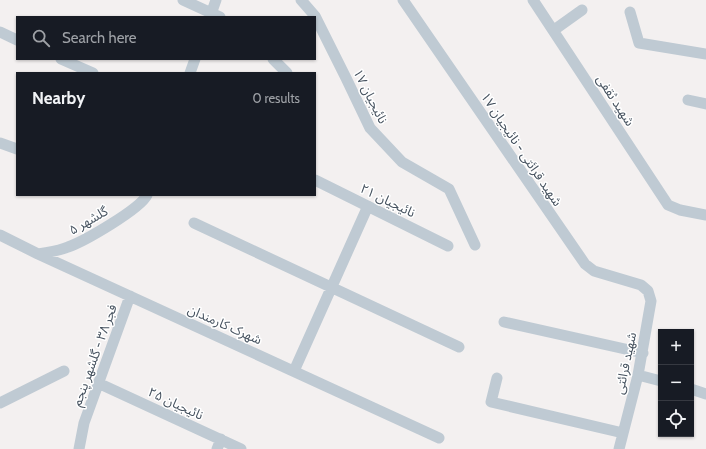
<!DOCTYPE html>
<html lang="en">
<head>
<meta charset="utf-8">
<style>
  body { margin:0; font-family:Cabin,"Noto Sans Arabic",sans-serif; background:#20242c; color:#f1f3f6 }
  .controls { position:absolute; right:12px; bottom:12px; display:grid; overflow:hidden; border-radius:0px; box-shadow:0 1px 3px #0004 }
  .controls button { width:36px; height:36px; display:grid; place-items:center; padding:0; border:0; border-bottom:1px solid #363941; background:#171b24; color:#f1f3f6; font:20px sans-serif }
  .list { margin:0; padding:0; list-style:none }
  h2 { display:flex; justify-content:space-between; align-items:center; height:52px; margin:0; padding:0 16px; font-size:17px }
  h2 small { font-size:13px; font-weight:400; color:#9ea1a6 }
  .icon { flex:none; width:22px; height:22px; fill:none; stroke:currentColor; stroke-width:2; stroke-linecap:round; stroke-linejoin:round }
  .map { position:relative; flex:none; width:706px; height:449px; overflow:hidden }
  .search { position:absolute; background:#171b24; box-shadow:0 1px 3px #0004; left:16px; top:16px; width:300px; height:44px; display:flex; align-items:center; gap:10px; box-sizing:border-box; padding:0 14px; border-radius:0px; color:#9ea1a6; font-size:15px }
  .panel { position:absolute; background:#171b24; box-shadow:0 1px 3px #0004; left:16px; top:72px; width:300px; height:124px; border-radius:0px }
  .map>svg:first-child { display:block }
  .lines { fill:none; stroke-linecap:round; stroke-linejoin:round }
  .street { stroke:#bfcad3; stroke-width:11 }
  .labels { text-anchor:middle; stroke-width:3; stroke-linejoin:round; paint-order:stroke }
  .street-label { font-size:13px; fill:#46525f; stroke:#fff }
</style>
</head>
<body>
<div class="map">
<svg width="706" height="449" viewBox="0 0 706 449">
  <rect width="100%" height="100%" fill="#f3f0f0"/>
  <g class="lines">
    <path class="street" d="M183 0 220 17
      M301 0 315 16 346 78 370 128 402 162 449 189 475 245
      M403 0 585 264 594 271 641 285 648 291 651 301 638 375 619 449
      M533 0 668 205 680 210 706 215
      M630 12 639 43 706 54
      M210 17 216 0
      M554 30 582 10
      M0 32 17 40
      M61 59 93 73
      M273 59 287 73
      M190 73 195 59
      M688 100 706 104
      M0 143 17 149
      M315 180 448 246
      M194 223 459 347
      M0 235 38 254 439 438
      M38 254C48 252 59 251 68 247 85 241 140 209 147 195
      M504 322 643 353
      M294 371 368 206
      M638 375 661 381
      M497 378 491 402 623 433
      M98 383 241 449
      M691 389 706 394
      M0 403 64 371
      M79 449 84 423 130 296
      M217 449 221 439"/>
  </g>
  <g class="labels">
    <g class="street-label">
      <text transform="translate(371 96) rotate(63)" y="5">نائیجیان ۱۷</text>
      <text transform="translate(616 100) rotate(57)" y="5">شهید ثقفی</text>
      <text transform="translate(522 149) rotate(56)" y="5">شهید قرائتی - نائیجیان ۱۷</text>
      <text transform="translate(388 200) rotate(26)" y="5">نائیجیان ۲۱</text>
      <text transform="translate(88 220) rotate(-30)" y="5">گلشهر ۵</text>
      <text transform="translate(225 324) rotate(24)" y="5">شهرک کارمندان</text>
      <text transform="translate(94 355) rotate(-70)" y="5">فجر ۳۸ - گلشهر پنجم</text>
      <text transform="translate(625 363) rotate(-78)" y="5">شهید قرائتی</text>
      <text transform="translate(176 403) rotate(25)" y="5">نائیجیان ۲۵</text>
    </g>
  </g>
</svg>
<div class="controls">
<button>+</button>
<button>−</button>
<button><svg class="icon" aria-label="locate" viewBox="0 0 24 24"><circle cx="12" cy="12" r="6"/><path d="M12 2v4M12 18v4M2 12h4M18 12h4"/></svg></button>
</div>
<div class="search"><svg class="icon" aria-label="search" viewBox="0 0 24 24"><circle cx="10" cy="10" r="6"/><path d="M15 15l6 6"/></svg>Search here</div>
<section class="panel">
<h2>Nearby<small>0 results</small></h2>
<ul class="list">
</ul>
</section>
</div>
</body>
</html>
